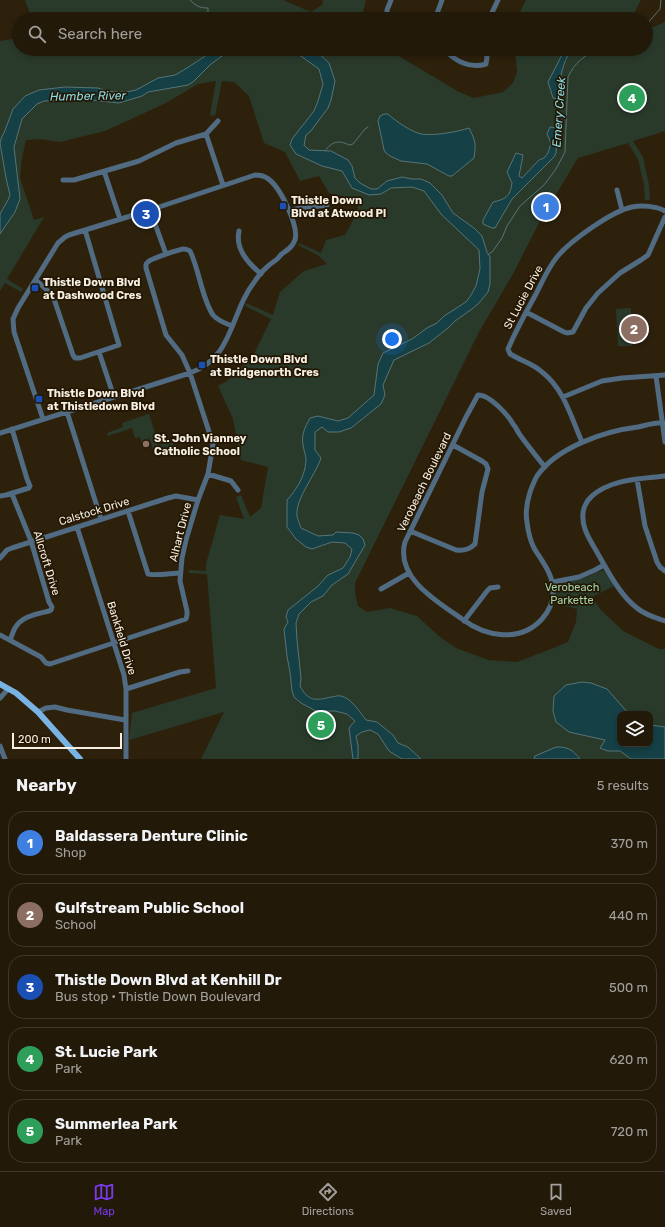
<!DOCTYPE html>
<html lang="en">
<head>
<meta charset="utf-8">
<style>
  body { margin:0; font-family:Rubik,sans-serif; background:#2e2617; color:#f1f3f6 }
  .controls { position:absolute; right:12px; bottom:12px; display:grid; overflow:hidden; border-radius:8px; box-shadow:0 2px 6px #0003 }
  .controls button { width:36px; height:36px; display:grid; place-items:center; padding:0; border:0; border-bottom:1px solid #3f382a; background:#221909; color:#f1f3f6; font:20px sans-serif }
  .scale { position:absolute; left:12px; bottom:10px; width:110px; box-sizing:border-box; padding-left:4px; border:2px solid #f7efe2; border-top:0; font-size:11px; line-height:14px; white-space:nowrap; color:#f7efe2; -webkit-text-stroke:3px #231704; paint-order:stroke }
  .you { position:absolute; left:392px; top:339px; width:14px; height:14px; margin:-10px; border:3px solid #fff; border-radius:50%; background:#1a73e8; box-shadow:0 0 0 6px #1a73e833 }
  .badge { display:grid; place-items:center; width:26px; height:26px; border-radius:50%; background:#7c3aed; color:#fff; font-size:13px; font-weight:700 }
  .pin { position:absolute; translate:-50% -50%; border:2px solid #fff; box-shadow:0 1px 4px #0006 }
  .list { margin:0; padding:0; list-style:none }
  h2 { display:flex; justify-content:space-between; align-items:center; height:52px; margin:0; padding:0 16px; font-size:17px }
  h2 small { font-size:13px; font-weight:400; color:#a2a09c }
  .list li { display:grid; grid-template-columns:26px 1fr auto; gap:12px; align-items:center; box-sizing:border-box; height:64px; margin:0 8px 8px; padding:0 8px; border:1px solid #3f382a; border-radius:16px }
  .list b { display:block; font-size:15px; white-space:nowrap }
  .list p { margin:0; font-size:13px; white-space:nowrap; color:#a2a09c }
  .list em { font-size:13px; font-style:normal; color:#a2a09c }
  .icon { flex:none; width:22px; height:22px; fill:none; stroke:currentColor; stroke-width:2; stroke-linecap:round; stroke-linejoin:round }
  .map { position:relative; flex:none; width:665px; height:759px; overflow:hidden }
  .search { position:absolute; background:#221909; box-shadow:0 2px 6px #0003; left:12px; right:12px; top:12px; height:44px; display:flex; align-items:center; gap:10px; box-sizing:border-box; padding:0 14px; border-radius:22px; color:#a2a09c; font-size:15px }
  .sheet { height:412px; background:#221909 }
  nav { display:flex; justify-content:space-around; align-items:center; box-sizing:border-box; height:56px; border-top:1px solid #3f382a; background:#221909; font-size:11px; color:#a2a09c }
  nav a { display:grid; justify-items:center; gap:2px }
  nav .on { color:#7c3aed }
  .map>svg:first-child { display:block }
  .green { fill:#293a2b; fill-rule:evenodd }
  .water { fill:#154046; stroke:#597475 }
  .lines { fill:none; stroke-linecap:round; stroke-linejoin:round }
  .stream { stroke:#597475; stroke-width:1 }
  .minor { stroke:#506b82; stroke-width:5 }
  .major { stroke:#79b3e3; stroke-width:6 }
  .transit-dot { fill:#1a4fb4; stroke:#231704; stroke-width:1.5 }
  .education-dot { fill:#8d6e63; stroke:#231704; stroke-width:1.5 }
  .labels { text-anchor:middle; stroke-width:3.5; stroke-linejoin:round; paint-order:stroke }
  .poi-label { font-size:11px; font-weight:bold; fill:#f7efe2; stroke:#231704; text-anchor:start }
  .street-label { font-size:11px; fill:#f7efe2; stroke:#231704 }
  .park-label { font-size:11px; fill:#a4d3a8; stroke:#231704 }
  .water-label { font-size:12px; font-style:italic; fill:#8cdae6; stroke:#231704 }
</style>
</head>
<body>
<div class="map">
<svg width="665" height="759" viewBox="0 0 665 759">
  <rect width="100%" height="100%" fill="#2d210c"/>
  <path class="green" d="M25 0H283L311 12 322 5 323 0H366L361 19H32Z
    M526 0H641L631 19H517Z
    M665 22V131L633 141 643 157 649 185 650 200H645L644 185 638 159 628 143 578 158 541 219 513 274 479 332 355 583V593L358 606 367 612 390 608 417 616 440 637 456 648 488 660 517 662 546 651 568 642 576 622 577 609 554 603 556 593V585L559 582 584 578 603 570 606 573 614 586 592 597 601 610 623 631 659 649H665V759H580L572 750 549 759H421L408 747 398 743 393 735 377 722 366 720 361 712 340 696 318 701 305 695 309 707 316 711H335L347 714 355 721 378 734 389 751 402 759H201L224 712 129 740 132 713 216 688 207 574 189 573V570L206 571V564L220 515 244 519 236 497 241 495 250 517 261 508 268 467 241 460 233 419 218 386 227 381 253 356 271 319 245 306 246 303 273 315 280 292 304 271 327 264 319 256 298 245 299 243 321 253 326 240 345 235 358 211 357 200 329 193 319 176 300 181 285 152 264 143 249 96 234 82 222 81 215 116 210 115 216 81 198 84 164 104 105 131 60 142 39 139 26 140 22 158 20 178 34 220 44 217 7 279 23 289 21 292 5 283 0 291V41L19 38V49H387L459 92 474 98 503 92 513 83 517 72 515 49H646V30ZM620 714H650V744H620Z
    M631 308 632 346H618L616 309Z
    M644 322 646 338 635 340 634 324Z
    M149 414 159 445 172 441 174 447 154 453 148 434 149 441 147 444 142 446 140 437 135 438 132 428 108 436 107 433 123 427 122 423Z"/>
  <path class="water" d="M212 49H232L211 64 193 82 188 85 148 92 142 96 119 103 82 99 44 101 37 104 22 119 14 147 20 199 15 212 0 234V214L8 200 10 195 6 178 0 143 2 136 4 133 13 109 25 96 39 90 65 87 98 88 107 91 115 92H126L136 90 158 78 175 75 182 71 204 57Z
    M291 49H314L329 63 335 81 331 100 328 108 310 132 306 135 304 145 309 150 331 151 348 160 352 166 355 178 360 183 371 189H377L387 181 402 177 412 179H421L430 183 442 195 453 213 474 228 482 236 487 252 490 257V284L488 292 478 304 472 309 455 321 448 328 429 343 394 360 383 385 385 395 381 404 351 428 339 432H328L322 427 315 432V450L321 458C315 476 295 499 297 516 298 520 300 525 301 528L318 536 333 535 336 532 353 533 359 535 363 539 365 545 348 574 332 585 323 596 311 602 299 614 296 623 297 640 301 678 300 686C308 701 315 701 331 697 334 697 338 695 341 696 351 698 360 712 366 720L377 722 393 735 398 743 408 747 421 759H402L389 751 378 734 370 730 362 732 356 736 358 745V759H353L349 728 355 721 347 714 335 711H316L301 703 294 697 292 691 290 672 287 656 284 629 288 622 286 617 288 610 317 587 328 575 343 568 350 557 352 549 345 543 332 542 312 549 306 547 296 539 287 527V500C297 489 305 476 306 461 306 456 304 451 303 445 301 435 305 427 310 418L318 416 338 421 348 418 374 395 378 364 383 353 412 339 427 328 437 323 444 316 466 302 471 295 476 286 480 269 479 250 441 214 424 191 412 187 391 188 381 194 369 195 352 188 342 171 322 166 296 154 290 145 292 139 314 111 318 101 323 84 319 69Z
    M564 51 568 55C561 69 559 83 558 99L553 98 548 82Z
    M384 114H388C395 121 412 132 421 134 435 136 456 132 469 128 476 142 476 144 474 158L452 176H449L427 164 401 161 390 156 386 153 384 150 378 121 380 116Z
    M550 127 557 128 556 153 554 157 512 199 495 228H492L483 224V220L493 202C506 199 510 197 512 183L507 172 516 153 523 155 519 176 522 178 539 160 544 158 548 153 551 143 547 134Z
    M582 682 591 683 607 689 629 714H620V744H650V725L665 727V759H631L620 751H608L600 748 605 740 569 732 556 722 553 711 554 696 566 685Z
    M556 747C568 747 572 749 580 759H534L535 756Z"/>
  <g class="lines">
    <path class="stream" d="M190 0C196 6 200 8 208 8V19
      M646 25 660 9 661 0
      M325 151C332 141 339 140 349 145L353 144 365 129 368 127
      M488 255 493 251 502 238 507 226 520 206 544 185 556 169 565 152 568 77C575 62 584 56 598 49"/>
    <path class="minor" d="M391 0 387 10V14L391 17 402 19
      M435 19 442 0
      M489 19 498 0
      M444 49C455 61 470 69 486 64L487 57 484 49
      M206 134 223 185
      M104 171 120 219
      M63 180H74L139 161 176 143 206 134 218 121
      M617 190 622 210
      M150 210 166 254
      M289 211 295 209 327 205
      M239 231C235 249 248 263 261 274
      M36 280 49 292 54 299 73 355 75 358H80L119 345 85 230
      M526 312 564 332 567 333 573 332 586 308 598 293 620 273 641 260 648 255 665 217
      M99 352 114 397
      M656 376 665 442
      M563 397 602 381 622 378 665 375
      M67 412 101 519
      M0 433 190 373C234 358 230 312 255 281 258 276 262 271 267 267 270 264 273 262 276 260 279 258 280 255 283 253 289 249 292 247 295 240 299 226 280 186 267 178 264 176 259 175 255 175L150 210 69 235 65 237 58 243 18 308 13 319 14 332 43 419
      M582 442C571 417 564 389 542 372 533 364 522 361 512 355L510 354 508 349C516 330 526 312 536 294 542 282 548 268 557 257 570 241 612 211 632 207 642 205 656 206 665 211
      M545 467C536 456 528 446 520 435 517 431 516 427 513 424 508 415 489 394 478 395L466 417 405 542C395 578 438 602 462 619 486 637 520 643 542 619 549 611 554 600 553 589 553 574 541 560 534 548 530 540 528 531 527 522 525 512 527 502 530 492 532 487 534 481 537 476 557 447 605 431 638 427 647 425 656 422 665 423
      M208 474 231 481 238 490
      M665 476C641 479 611 479 592 496 586 501 582 510 583 518 583 531 592 543 598 554 609 573 620 595 637 608 645 615 656 618 665 621
      M637 479 645 526 657 562 660 567 665 571
      M0 496 6 495 29 488 30 486 27 479 12 429
      M128 511 148 574C153 576 173 573 180 573
      M77 527 124 675 126 689V759
      M410 531 456 550C463 551 470 549 475 544L482 492 488 469 486 464 482 461 453 445
      M0 558 7 550 12 548 168 498 176 496 198 500
      M553 582 579 577 595 570 604 565
      M381 589 409 573
      M464 621 487 591 490 588 498 587
      M0 635 41 657 46 663 50 664 186 619 187 615V611L180 581 182 558 186 540 198 500 208 474 213 444 190 373 182 355 166 335 146 268C146 265 145 264 148 262 150 259 180 249 184 249 187 249 188 250 190 251 199 269 202 299 213 315 218 321 225 323 232 326
      M10 640C12 636 13 631 15 628 22 616 37 614 49 611L51 610 52 607 49 602 31 541 12 494
      M126 689 180 672 188 671
      M0 698 8 689
      M38 712 46 708 55 707 67 710 125 720
      M0 746 5 759"/>
    <path class="major" d="M0 684 16 693 38 712 80 759"/>
  </g>
  <g class="transit-dot">
    <rect x="279" y="202" width="8" height="8" rx="2"/>
    <rect x="31" y="284" width="8" height="8" rx="2"/>
    <rect x="198" y="361" width="8" height="8" rx="2"/>
    <rect x="35" y="395" width="8" height="8" rx="2"/>
  </g>
  <circle class="education-dot" cx="146" cy="444" r="4"/>
  <g class="labels">
    <g class="poi-label">
      <text x="291" y="204">Thistle Down<tspan x="291" dy="13">Blvd at Atwood Pl</tspan></text>
      <text x="43" y="286">Thistle Down Blvd<tspan x="43" dy="13">at Dashwood Cres</tspan></text>
      <text x="210" y="363">Thistle Down Blvd<tspan x="210" dy="13">at Bridgenorth Cres</tspan></text>
      <text x="47" y="397">Thistle Down Blvd<tspan x="47" dy="13">at Thistledown Blvd</tspan></text>
      <text x="154" y="442">St. John Vianney<tspan x="154" dy="13">Catholic School</tspan></text>
    </g>
    <g class="street-label">
      <text transform="translate(523 297) rotate(-62)" y="4">St Lucie Drive</text>
      <text transform="translate(424 482) rotate(-64)" y="4">Verobeach Boulevard</text>
      <text transform="translate(94 511) rotate(-17)" y="4">Calstock Drive</text>
      <text transform="translate(180 532) rotate(-76)" y="4">Alhart Drive</text>
      <text transform="translate(47 563) rotate(73)" y="4">Allcroft Drive</text>
      <text transform="translate(122 638) rotate(73)" y="4">Bankfield Drive</text>
    </g>
    <g class="park-label">
      <text x="572" y="591">Verobeach<tspan x="572" dy="13">Parkette</tspan></text>
    </g>
    <g class="water-label">
      <text transform="translate(88 96) rotate(-1)" y="4">Humber River</text>
      <text transform="translate(559 112) rotate(-86)" y="4">Emery Creek</text>
    </g>
  </g>
</svg>
<div class="controls">
<button><svg class="icon" aria-label="layers" viewBox="0 0 24 24"><path d="M12 4l9 5-9 5-9-5zM3 14l9 5 9-5"/></svg></button>
</div>
<div class="scale">200 m</div>
<div class="you"></div>
<div class="pin badge" style="left:546px;top:207px;background:#3f7fe0">1</div>
<div class="pin badge" style="left:634px;top:329px;background:#8d6e63">2</div>
<div class="pin badge" style="left:146px;top:214px;background:#1a4fb4">3</div>
<div class="pin badge" style="left:632px;top:98px;background:#2e9e5b">4</div>
<div class="pin badge" style="left:321px;top:725px;background:#2e9e5b">5</div>
<div class="search"><svg class="icon" aria-label="search" viewBox="0 0 24 24"><circle cx="10" cy="10" r="6"/><path d="M15 15l6 6"/></svg>Search here</div>
</div>
<section class="sheet">
<h2>Nearby<small>5 results</small></h2>
<ul class="list">
<li><span class="badge" style="background:#3f7fe0">1</span><div><b>Baldassera Denture Clinic</b><p>Shop</p></div><em>370 m</em></li>
<li><span class="badge" style="background:#8d6e63">2</span><div><b>Gulfstream Public School</b><p>School</p></div><em>440 m</em></li>
<li><span class="badge" style="background:#1a4fb4">3</span><div><b>Thistle Down Blvd at Kenhill Dr</b><p>Bus stop · Thistle Down Boulevard</p></div><em>500 m</em></li>
<li><span class="badge" style="background:#2e9e5b">4</span><div><b>St. Lucie Park</b><p>Park</p></div><em>620 m</em></li>
<li><span class="badge" style="background:#2e9e5b">5</span><div><b>Summerlea Park</b><p>Park</p></div><em>720 m</em></li>
</ul>
</section>
<nav>
<a class="on"><svg class="icon" aria-label="map" viewBox="0 0 24 24"><path d="M3 6l6-2 6 2 6-2v14l-6 2-6-2-6 2zM9 4v14M15 6v14"/></svg>Map</a>
<a><svg class="icon" aria-label="directions" viewBox="0 0 24 24"><path d="M12 3l9 9-9 9-9-9zM9 14v-3h6M13 9l2 2-2 2"/></svg>Directions</a>
<a><svg class="icon" aria-label="saved" viewBox="0 0 24 24"><path d="M7 4h10v16l-5-4-5 4z"/></svg>Saved</a>
</nav>
</body>
</html>
